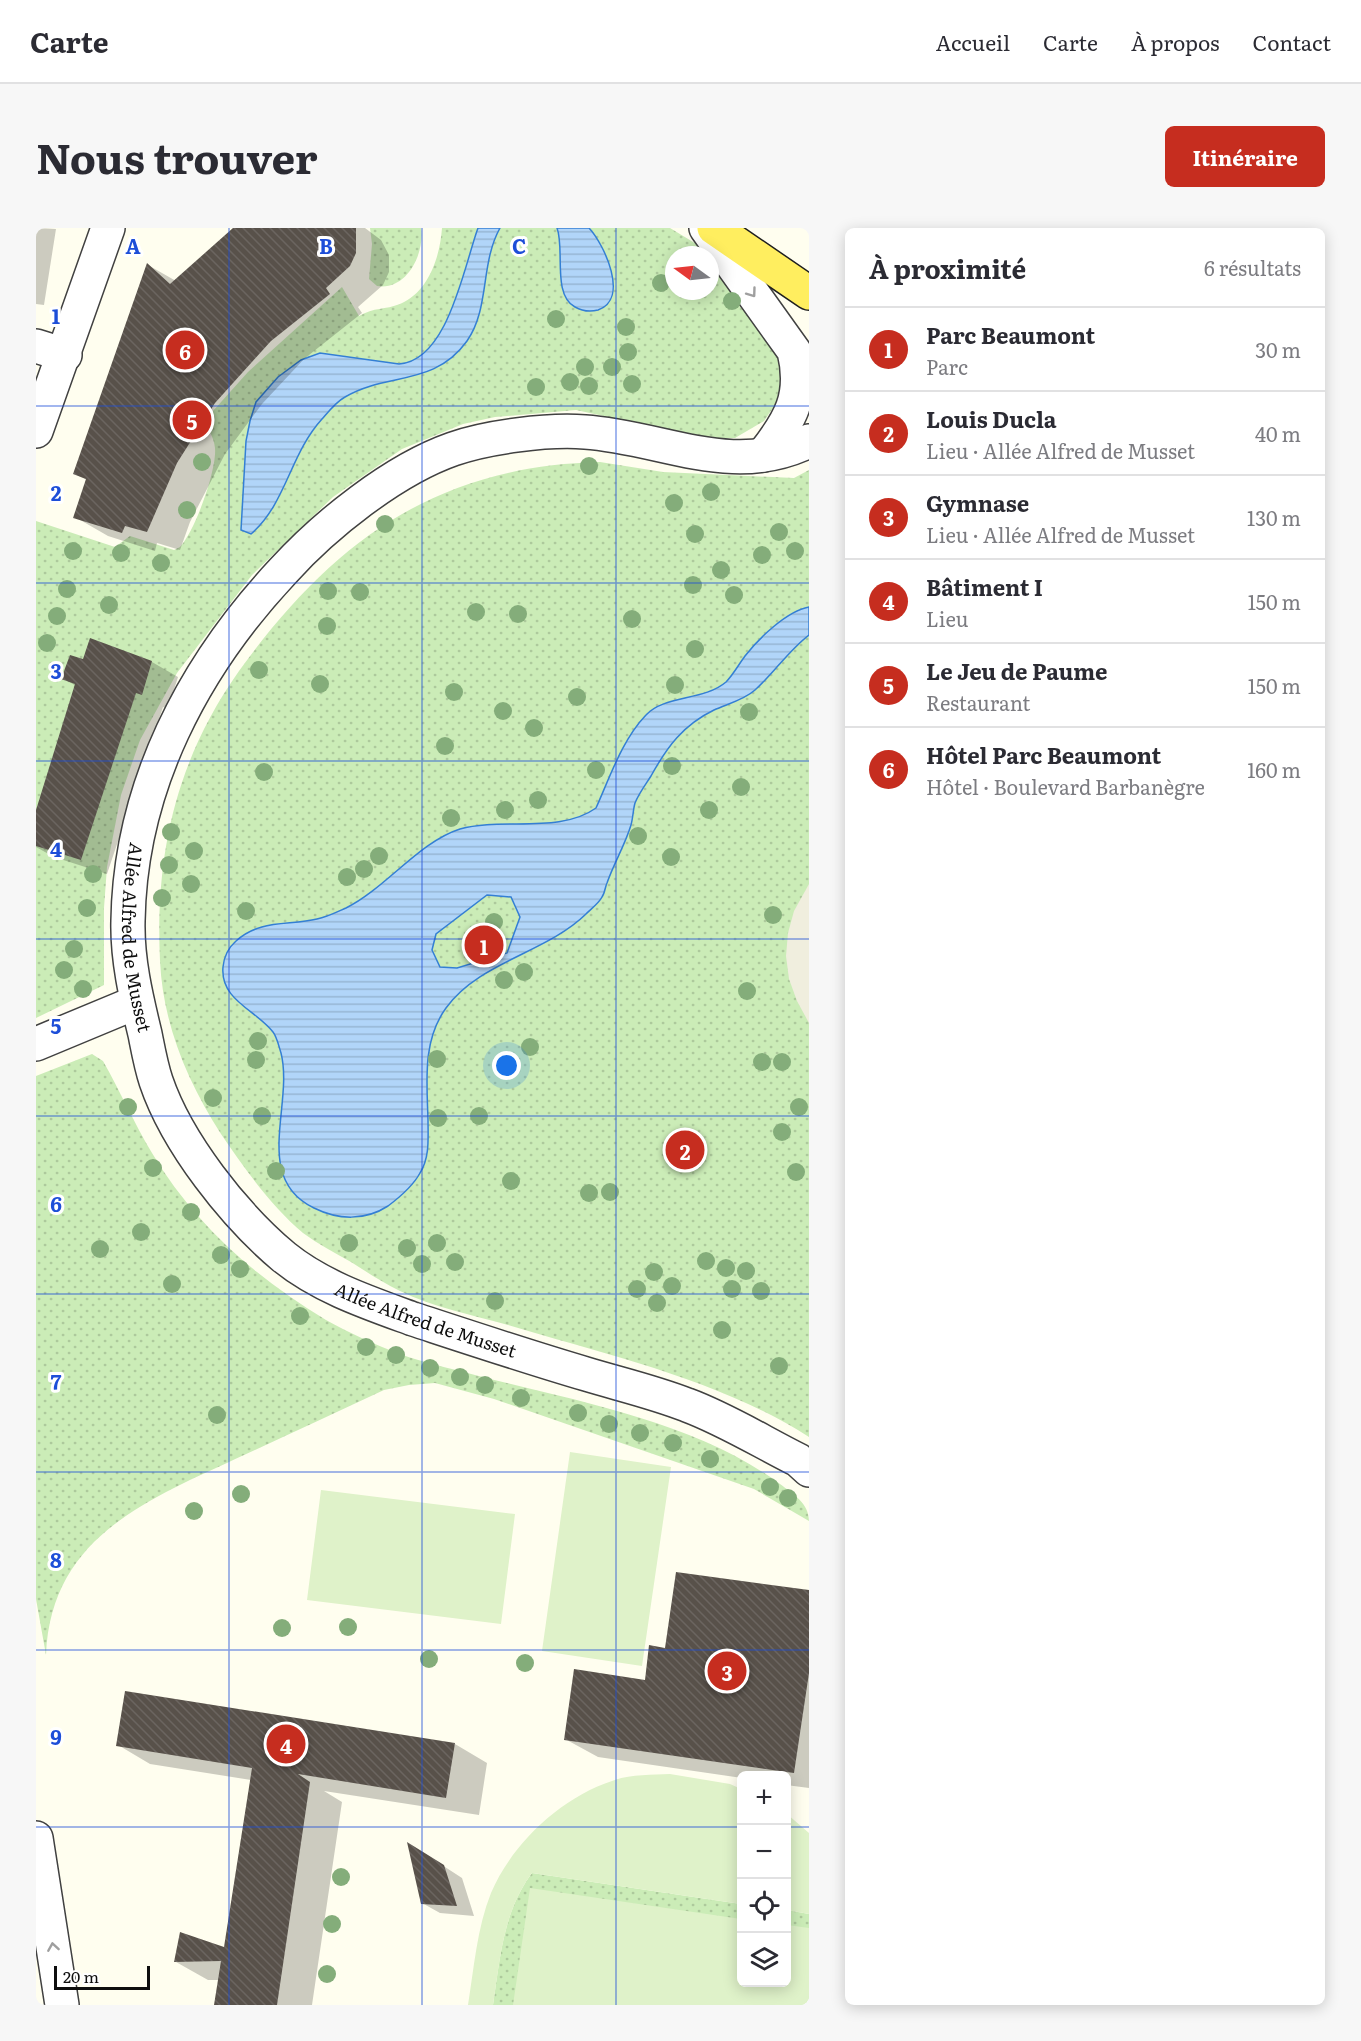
<!DOCTYPE html>
<html lang="fr">
<head>
<meta charset="utf-8">
<style>
  body { margin:0; font-family:Literata,serif; background:#f7f7f7; color:#2b2b33 }
  .controls { position:absolute; right:18px; bottom:18px; display:grid; overflow:hidden; border-radius:9px; box-shadow:0 3px 15px #0003 }
  .controls button { width:54px; height:54px; display:grid; place-items:center; padding:0; border:0; border-bottom:2px solid #e1e1e2; background:#fff; color:#2b2b33; font:30px sans-serif }
  .compass { position:absolute; left:629px; top:18px; width:54px; height:54px; border-radius:50%; background:#fff; box-shadow:0 3px 15px #0003; rotate:285deg }
  .scale { position:absolute; left:18px; bottom:15px; width:96px; box-sizing:border-box; padding-left:6px; border:3px solid #0e0e0e; border-top:0; font-size:16px; line-height:21px; white-space:nowrap; color:#0e0e0e; -webkit-text-stroke:4px #fff; paint-order:stroke }
  .you { position:absolute; left:471px; top:838px; width:21px; height:21px; margin:-15px; border:4px solid #fff; border-radius:50%; background:#1a73e8; box-shadow:0 0 0 9px #1a73e833 }
  .badge { display:grid; place-items:center; width:39px; height:39px; border-radius:50%; background:#c62d1f; color:#fff; font-size:20px; font-weight:700 }
  .pin { position:absolute; translate:-50% -50%; border:3px solid #fff; box-shadow:0 2px 6px #0006 }
  .list { margin:0; padding:0; list-style:none }
  h2 { display:flex; justify-content:space-between; align-items:center; height:78px; margin:0; padding:0 24px; font-size:26px }
  h2 small { font-size:20px; font-weight:400; color:#7c7c81 }
  .list li { display:grid; grid-template-columns:39px 1fr auto; gap:18px; align-items:center; box-sizing:border-box; height:84px; padding:0 24px; border-top:2px solid #e1e1e2 }
  .list b { display:block; font-size:22px; white-space:nowrap }
  .list p { margin:0; font-size:20px; white-space:nowrap; color:#7c7c81 }
  .list em { font-size:20px; font-style:normal; color:#7c7c81 }
  .icon { flex:none; width:33px; height:33px; fill:none; stroke:currentColor; stroke-width:2; stroke-linecap:round; stroke-linejoin:round }
  .map { position:relative; flex:none; width:773px; height:1777px; overflow:hidden; border-radius:9px }
  header { display:flex; align-items:center; gap:36px; box-sizing:border-box; height:84px; padding:0 30px; background:#fff; border-bottom:2px solid #e1e1e2 }
  header strong { font-size:28px }
  nav { display:flex; gap:33px; margin-inline-start:auto; font-size:21px }
  .intro { display:flex; align-items:center; justify-content:space-between; box-sizing:border-box; height:144px; padding:0 36px }
  h1 { margin:0; font-size:42px }
  .button { padding:15px 27px; border-radius:9px; background:#c62d1f; color:#fff; font-size:21px; font-weight:700 }
  main { display:flex; gap:36px; padding:0 36px }
  aside { flex:1; background:#fff; border-radius:9px; box-shadow:0 3px 15px #0003 }
  .map>svg:first-child { display:block }
  .grass { fill:url(#grass-dots) }
  .pitch { fill:#dff2c9 }
  .plaza { fill:#f0eede }
  .water { fill:url(#water-rules); stroke:#347fd4; stroke-width:1.5; fill-rule:evenodd }
  .shadow { fill:#0003 }
  .building { fill:url(#building-back-hatch) }
  .lines { fill:none; stroke-linecap:round; stroke-linejoin:round }
  .minor-casing { stroke:#414141; stroke-width:36 }
  .major-casing { stroke:#1f1f1f; stroke-width:36 }
  .minor { stroke:#fff; stroke-width:33 }
  .major { stroke:#ffee5f; stroke-width:33 }
  .tree { fill:#84ad7a }
  .oneway { stroke:#9f9f9f }
  .grid { fill:none; stroke:#1d4ed8; stroke-width:1.5; stroke-opacity:0.55 }
  .labels { text-anchor:middle; stroke-width:6; stroke-linejoin:round; paint-order:stroke }
  .street-label { font-size:18px; fill:#0e0e0e; stroke:#fff }
  .grid-label { font-size:20px; text-anchor:middle; font-weight:bold; fill:#1d4ed8; stroke:#fff; stroke-width:6; stroke-linejoin:round; paint-order:stroke }
</style>
</head>
<body>
<header>
<strong>Carte</strong>
<nav><a>Accueil</a><a>Carte</a><a>À propos</a><a>Contact</a></nav>
</header>
<div class="intro"><h1>Nous trouver</h1><a class="button">Itinéraire</a></div>
<main>
<div class="map">
<svg width="773" height="1777" viewBox="0 0 773 1777">
  <defs>
    <pattern id="grass-dots" width="8" height="8" patternUnits="userSpaceOnUse" patternTransform="scale(1.5)"><rect width="8" height="8" fill="#cbecb7"/><path d="M2 2h.1M6 6h.1" fill="none" stroke="#adc99c" stroke-width="1.8" stroke-linecap="round"/></pattern>
    <pattern id="water-rules" width="6" height="5" patternUnits="userSpaceOnUse" patternTransform="scale(1.5)"><rect width="6" height="5" fill="#b1d5f9"/><path d="M0 2.5h6" fill="none" stroke="#97b6d4"/></pattern>
    <pattern id="building-back-hatch" width="6" height="6" patternUnits="userSpaceOnUse" patternTransform="scale(1.5)"><rect width="6" height="6" fill="#58514a"/><path d="M-1 5l2 2M0 0l6 6M5-1l2 2" fill="none" stroke="#6b6560"/></pattern>
  </defs>
  <rect width="100%" height="100%" fill="#fffeef"/>
  <path class="grass" d="M334 0H385C389 25 371 63 341 58L333 51 336 16Z
    M406 0H634L662 17 672 27H638V63H674V29L740 118 746 146 743 171 728 193 699 210H669L540 182 459 189 427 196 366 221 297 269 216 347 141 445 104 512 85 567 71 639 68 680V757L0 790V293L79 319 94 308 138 322 144 319C159 303 181 242 179 220 178 210 173 202 168 193L212 144 306 59 323 88C338 79 349 82 364 76 393 64 404 28 406 0Z
    M564 234 627 244 758 250 773 242V1209C682 1151 574 1128 472 1097 436 1087 397 1079 364 1063 347 1055 331 1044 315 1034 299 1025 282 1016 267 1005 235 978 208 940 185 906 151 853 127 796 124 733 119 626 140 532 203 443 297 313 400 238 564 234Z
    M56 826 67 833C84 863 98 895 116 925 159 997 219 1049 290 1092 313 1105 340 1117 364 1126 388 1135 414 1140 439 1147 539 1173 659 1193 744 1256 757 1266 773 1275 773 1293L718 1261 458 1171 399 1155 373 1157 348 1162C301 1184 254 1206 208 1227 114 1271 15 1307 10 1427L0 1371V848Z
    M496 1645 705 1676 706 1754H750L751 1682 773 1686V1777H457C464 1730 467 1684 496 1645Z"/>
  <path class="pitch" d="M534 1224 635 1239 606 1438 506 1423Z
    M285 1262 479 1286 465 1396 271 1372Z
    M634 1546 694 1556 705 1561V1676L496 1645C467 1684 464 1731 457 1777H432C438 1740 441 1700 455 1665 476 1616 524 1570 576 1553 594 1546 615 1547 634 1546Z
    M751 1586 773 1605V1686L751 1682Z
    M494 1660 705 1691 706 1754H750L751 1697 773 1700V1777H477Z"/>
  <path class="plaza" d="M773 656V795L761 773 753 751 750 728 752 705 758 683Z"/>
  <path class="water" d="M442 0H464C444 36 454 80 431 113 398 159 351 144 309 169 300 174 293 183 286 191 254 226 250 276 215 306L205 302 210 213 214 193 220 174 242 149 265 132 284 125 363 136C412 133 428 38 442 0Z
    M521 0H553C568 16 594 71 562 82 554 84 546 83 539 79 516 67 529 21 521 0Z
    M773 379V407C753 422 738 445 719 462 708 472 691 476 678 482 647 497 631 519 615 548 610 556 603 565 599 575 597 582 597 590 595 597 589 617 578 635 571 655 569 659 569 665 566 669 563 675 555 681 550 686 510 725 443 734 410 780 386 813 391 854 392 892 392 910 394 929 384 945 377 958 364 969 352 978 329 993 302 992 278 980 216 950 258 877 245 825 243 819 241 809 237 804 220 782 184 772 187 739 188 728 192 720 200 713 224 691 253 698 281 691 291 689 301 684 310 680 350 660 383 614 424 601 466 589 524 606 560 580 574 549 586 512 610 487 628 467 668 473 690 454 697 447 703 436 709 428 723 410 751 383 773 379ZM451 667 475 669 484 689 471 725 421 740 404 739 396 722 400 706Z"/>
  <path class="shadow" d="M0 0 20 1 8 77 0 76Z
    M199 0H329L345 12 353 27V44L347 57 322 79 326 85 268 131 226 176 189 226 154 294 144 322 121 315 119 323 72 308 39 289 51 252 39 246 112 37 140 53Z
    M55 412 116 434 142 449 132 481 127 479 71 646 18 629 0 619V587L40 458 27 450 48 433Z
    M773 1364V1560L750 1557V1548H706V1550L562 1529 529 1511 610 1453 630 1421Z
    M91 1465 419 1516 451 1535 443 1587 288 1563 306 1574 276 1777H180L184 1752H172L140 1734 190 1721 215 1552 114 1536 82 1517Z
    M389 1626 426 1650 438 1688 404 1685 386 1675Z"/>
  <path class="building" d="M197 0H320V25L314 38 290 60 294 66 235 113 179 175 141 235 111 304 89 298 86 305 37 290 50 251 37 246 111 35 134 56Z
    M54 410 116 433 106 467 100 465 45 632 0 618V582L39 456 25 451 34 427 47 431Z
    M640 1344 773 1362V1445L758 1545 528 1512 538 1441 609 1452 613 1417 629 1420Z
    M89 1463 419 1515 410 1570 262 1546 274 1554 241 1777H178L185 1733 138 1734 144 1704 188 1719 216 1540 80 1518Z
    M371 1614 408 1637 421 1678 385 1676Z"/>
  <g class="lines">
    <g class="minor-casing">
      <g id="minor">
        <path d="M670 0 758 123C769 168 754 193 727 227"/>
        <path d="M0 118 29 127"/>
        <path d="M0 203 72 0"/>
        <path id="s1" d="M773 213C697 251 626 209 549 204 512 201 451 209 417 221 357 242 289 297 247 343 157 439 94 559 92 693 91 731 100 769 109 806 112 821 115 838 120 853 141 915 198 987 248 1029 285 1059 333 1075 377 1091 435 1110 492 1129 550 1146 583 1156 618 1164 651 1177 689 1191 726 1214 762 1232L773 1242"/>
        <path d="M0 816 101 774"/>
        <path d="M0 1610 26 1777"/>
      </g>
    </g>
    <g class="major-casing">
      <path id="major" d="M678 0 773 65"/>
    </g>
    <use href="#minor" class="minor"/>
    <use href="#major" class="major"/>
  </g>
  <g class="tree">
    <circle cx="625" cy="55" r="9"/>
    <circle cx="696" cy="73" r="9"/>
    <circle cx="520" cy="91" r="9"/>
    <circle cx="590" cy="99" r="9"/>
    <circle cx="592" cy="124" r="9"/>
    <circle cx="549" cy="139" r="9"/>
    <circle cx="576" cy="139" r="9"/>
    <circle cx="534" cy="154" r="9"/>
    <circle cx="596" cy="156" r="9"/>
    <circle cx="553" cy="158" r="9"/>
    <circle cx="500" cy="159" r="9"/>
    <circle cx="166" cy="234" r="9"/>
    <circle cx="553" cy="238" r="9"/>
    <circle cx="675" cy="264" r="9"/>
    <circle cx="638" cy="275" r="9"/>
    <circle cx="151" cy="282" r="9"/>
    <circle cx="349" cy="296" r="9"/>
    <circle cx="743" cy="304" r="9"/>
    <circle cx="659" cy="306" r="9"/>
    <circle cx="37" cy="323" r="9"/>
    <circle cx="759" cy="323" r="9"/>
    <circle cx="85" cy="325" r="9"/>
    <circle cx="726" cy="327" r="9"/>
    <circle cx="125" cy="335" r="9"/>
    <circle cx="685" cy="342" r="9"/>
    <circle cx="657" cy="357" r="9"/>
    <circle cx="31" cy="361" r="9"/>
    <circle cx="292" cy="363" r="9"/>
    <circle cx="324" cy="364" r="9"/>
    <circle cx="698" cy="367" r="9"/>
    <circle cx="73" cy="377" r="9"/>
    <circle cx="440" cy="384" r="9"/>
    <circle cx="482" cy="386" r="9"/>
    <circle cx="21" cy="388" r="9"/>
    <circle cx="596" cy="391" r="9"/>
    <circle cx="291" cy="398" r="9"/>
    <circle cx="11" cy="415" r="9"/>
    <circle cx="659" cy="421" r="9"/>
    <circle cx="223" cy="442" r="9"/>
    <circle cx="284" cy="456" r="9"/>
    <circle cx="639" cy="457" r="9"/>
    <circle cx="418" cy="464" r="9"/>
    <circle cx="541" cy="469" r="9"/>
    <circle cx="467" cy="483" r="9"/>
    <circle cx="713" cy="484" r="9"/>
    <circle cx="498" cy="500" r="9"/>
    <circle cx="409" cy="518" r="9"/>
    <circle cx="636" cy="538" r="9"/>
    <circle cx="560" cy="542" r="9"/>
    <circle cx="228" cy="544" r="9"/>
    <circle cx="705" cy="559" r="9"/>
    <circle cx="502" cy="572" r="9"/>
    <circle cx="469" cy="582" r="9"/>
    <circle cx="673" cy="582" r="9"/>
    <circle cx="415" cy="590" r="9"/>
    <circle cx="135" cy="604" r="9"/>
    <circle cx="602" cy="608" r="9"/>
    <circle cx="158" cy="623" r="9"/>
    <circle cx="343" cy="628" r="9"/>
    <circle cx="635" cy="629" r="9"/>
    <circle cx="133" cy="637" r="9"/>
    <circle cx="328" cy="641" r="9"/>
    <circle cx="57" cy="646" r="9"/>
    <circle cx="311" cy="649" r="9"/>
    <circle cx="155" cy="656" r="9"/>
    <circle cx="126" cy="670" r="9"/>
    <circle cx="51" cy="680" r="9"/>
    <circle cx="210" cy="683" r="9"/>
    <circle cx="737" cy="687" r="9"/>
    <circle cx="458" cy="694" r="9"/>
    <circle cx="38" cy="721" r="9"/>
    <circle cx="28" cy="742" r="9"/>
    <circle cx="488" cy="744" r="9"/>
    <circle cx="468" cy="752" r="9"/>
    <circle cx="47" cy="761" r="9"/>
    <circle cx="711" cy="763" r="9"/>
    <circle cx="222" cy="813" r="9"/>
    <circle cx="494" cy="819" r="9"/>
    <circle cx="401" cy="831" r="9"/>
    <circle cx="220" cy="832" r="9"/>
    <circle cx="726" cy="834" r="9"/>
    <circle cx="746" cy="834" r="9"/>
    <circle cx="177" cy="870" r="9"/>
    <circle cx="92" cy="879" r="9"/>
    <circle cx="763" cy="879" r="9"/>
    <circle cx="226" cy="888" r="9"/>
    <circle cx="443" cy="888" r="9"/>
    <circle cx="402" cy="890" r="9"/>
    <circle cx="746" cy="904" r="9"/>
    <circle cx="117" cy="940" r="9"/>
    <circle cx="240" cy="943" r="9"/>
    <circle cx="760" cy="944" r="9"/>
    <circle cx="475" cy="953" r="9"/>
    <circle cx="574" cy="964" r="9"/>
    <circle cx="553" cy="965" r="9"/>
    <circle cx="155" cy="984" r="9"/>
    <circle cx="105" cy="1004" r="9"/>
    <circle cx="313" cy="1015" r="9"/>
    <circle cx="401" cy="1015" r="9"/>
    <circle cx="371" cy="1020" r="9"/>
    <circle cx="64" cy="1021" r="9"/>
    <circle cx="185" cy="1027" r="9"/>
    <circle cx="670" cy="1033" r="9"/>
    <circle cx="419" cy="1034" r="9"/>
    <circle cx="386" cy="1036" r="9"/>
    <circle cx="690" cy="1040" r="9"/>
    <circle cx="204" cy="1041" r="9"/>
    <circle cx="710" cy="1043" r="9"/>
    <circle cx="618" cy="1044" r="9"/>
    <circle cx="136" cy="1056" r="9"/>
    <circle cx="636" cy="1058" r="9"/>
    <circle cx="601" cy="1061" r="9"/>
    <circle cx="696" cy="1061" r="9"/>
    <circle cx="725" cy="1063" r="9"/>
    <circle cx="459" cy="1073" r="9"/>
    <circle cx="621" cy="1075" r="9"/>
    <circle cx="264" cy="1088" r="9"/>
    <circle cx="686" cy="1102" r="9"/>
    <circle cx="330" cy="1119" r="9"/>
    <circle cx="360" cy="1127" r="9"/>
    <circle cx="743" cy="1138" r="9"/>
    <circle cx="394" cy="1140" r="9"/>
    <circle cx="424" cy="1149" r="9"/>
    <circle cx="449" cy="1157" r="9"/>
    <circle cx="485" cy="1170" r="9"/>
    <circle cx="542" cy="1185" r="9"/>
    <circle cx="181" cy="1187" r="9"/>
    <circle cx="573" cy="1196" r="9"/>
    <circle cx="604" cy="1205" r="9"/>
    <circle cx="637" cy="1215" r="9"/>
    <circle cx="674" cy="1231" r="9"/>
    <circle cx="734" cy="1259" r="9"/>
    <circle cx="205" cy="1266" r="9"/>
    <circle cx="752" cy="1270" r="9"/>
    <circle cx="158" cy="1283" r="9"/>
    <circle cx="312" cy="1399" r="9"/>
    <circle cx="246" cy="1400" r="9"/>
    <circle cx="393" cy="1431" r="9"/>
    <circle cx="489" cy="1435" r="9"/>
    <circle cx="305" cy="1649" r="9"/>
    <circle cx="296" cy="1696" r="9"/>
    <circle cx="291" cy="1746" r="9"/>
  </g>
  <defs><path id="oneway-chevron" d="M-2-3.5L2.5 0L-2 3.5" fill="none" stroke-width="1.6" stroke-linecap="round" stroke-linejoin="round" transform="scale(1.5)"/></defs>
  <g class="oneway">
    <use href="#oneway-chevron" transform="translate(716 65) rotate(54)"/>
    <use href="#oneway-chevron" transform="translate(17 1719) rotate(-99)"/>
  </g>
  <path class="grid" d="M193 0V1777M386 0V1777M580 0V1777M0 178H773M0 355H773M0 533H773M0 711H773M0 888H773M0 1066H773M0 1244H773M0 1422H773M0 1599H706M750 1599H773"/>
  <g class="labels">
    <g class="street-label">
      <text dy="6" stroke="none"><textPath href="#s1" startOffset="982">Allée Alfred de Musset</textPath></text>
      <text dy="6" stroke="none"><textPath href="#s1" startOffset="1504">Allée Alfred de Musset</textPath></text>
    </g>
  </g>
  <g class="grid-label">
    <text x="97" y="26">A</text>
    <text x="290" y="26">B</text>
    <text x="483" y="26">C</text>
    <text x="20" y="96">1</text>
    <text x="20" y="273">2</text>
    <text x="20" y="451">3</text>
    <text x="20" y="629">4</text>
    <text x="20" y="806">5</text>
    <text x="20" y="984">6</text>
    <text x="20" y="1162">7</text>
    <text x="20" y="1340">8</text>
    <text x="20" y="1517">9</text>
  </g>
</svg>
<div class="controls">
<button>+</button>
<button>−</button>
<button><svg class="icon" aria-label="locate" viewBox="0 0 24 24"><circle cx="12" cy="12" r="6"/><path d="M12 2v4M12 18v4M2 12h4M18 12h4"/></svg></button>
<button><svg class="icon" aria-label="layers" viewBox="0 0 24 24"><path d="M12 4l9 5-9 5-9-5zM3 14l9 5 9-5"/></svg></button>
</div>
<svg class="compass" viewBox="-18 -18 36 36"><path d="M0-13l5 13h-10z" fill="#e53935"/><path d="M0 13l5-13h-10z" fill="#7c7c81"/></svg>
<div class="scale">20 m</div>
<div class="you"></div>
<div class="pin badge" style="left:448px;top:717px">1</div>
<div class="pin badge" style="left:649px;top:922px">2</div>
<div class="pin badge" style="left:691px;top:1443px">3</div>
<div class="pin badge" style="left:250px;top:1516px">4</div>
<div class="pin badge" style="left:156px;top:192px">5</div>
<div class="pin badge" style="left:149px;top:122px">6</div>
</div>
<aside>
<h2>À proximité<small>6 résultats</small></h2>
<ul class="list">
<li><span class="badge">1</span><div><b>Parc Beaumont</b><p>Parc</p></div><em>30 m</em></li>
<li><span class="badge">2</span><div><b>Louis Ducla</b><p>Lieu · Allée Alfred de Musset</p></div><em>40 m</em></li>
<li><span class="badge">3</span><div><b>Gymnase</b><p>Lieu · Allée Alfred de Musset</p></div><em>130 m</em></li>
<li><span class="badge">4</span><div><b>Bâtiment I</b><p>Lieu</p></div><em>150 m</em></li>
<li><span class="badge">5</span><div><b>Le Jeu de Paume</b><p>Restaurant</p></div><em>150 m</em></li>
<li><span class="badge">6</span><div><b>Hôtel Parc Beaumont</b><p>Hôtel · Boulevard Barbanègre</p></div><em>160 m</em></li>
</ul>
</aside>
</main>
</body>
</html>
